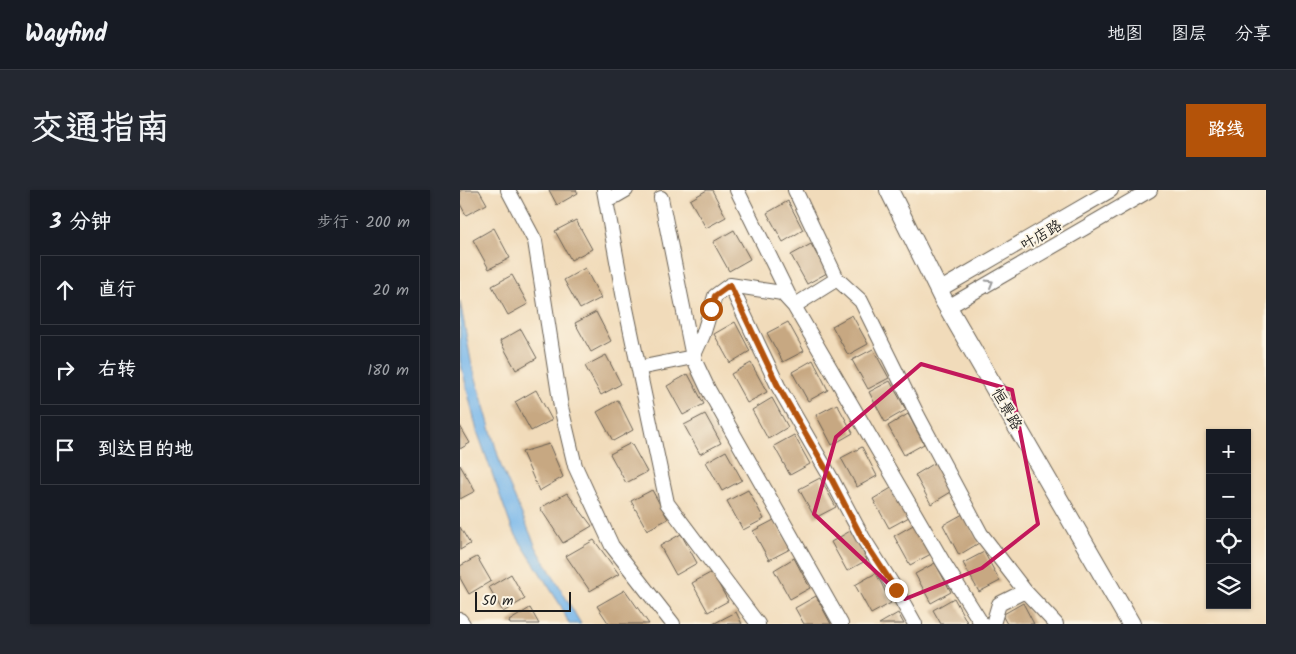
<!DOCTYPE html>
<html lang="zh">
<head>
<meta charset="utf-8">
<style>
  body { margin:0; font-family:Kalam,"LXGW WenKai TC",sans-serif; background:#242831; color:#f1f3f6 }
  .controls { position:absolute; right:15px; bottom:15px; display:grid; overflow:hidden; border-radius:0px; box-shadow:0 1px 4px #0004 }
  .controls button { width:45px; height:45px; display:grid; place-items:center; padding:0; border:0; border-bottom:1px solid #363941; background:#171b24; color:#f1f3f6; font:25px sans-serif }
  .scale { position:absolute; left:15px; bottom:12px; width:96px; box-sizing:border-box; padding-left:5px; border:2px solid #1c1c1c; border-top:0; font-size:14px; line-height:18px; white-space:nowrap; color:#1c1c1c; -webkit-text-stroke:4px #fcf5e5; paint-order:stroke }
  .stop { position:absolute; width:15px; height:15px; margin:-11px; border:4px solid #b45309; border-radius:50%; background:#fff }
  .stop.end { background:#b45309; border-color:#fff; box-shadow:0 1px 5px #0008 }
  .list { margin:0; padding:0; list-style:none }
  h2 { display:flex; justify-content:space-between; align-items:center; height:65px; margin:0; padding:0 20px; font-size:21px }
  h2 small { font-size:16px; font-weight:400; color:#9ea1a6 }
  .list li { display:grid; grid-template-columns:32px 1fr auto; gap:15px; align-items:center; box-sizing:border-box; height:70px; margin:0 10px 10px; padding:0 10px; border:1px solid #363941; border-radius:0px }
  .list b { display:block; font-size:19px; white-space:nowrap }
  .list em { font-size:16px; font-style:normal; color:#9ea1a6 }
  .icon { flex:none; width:28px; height:28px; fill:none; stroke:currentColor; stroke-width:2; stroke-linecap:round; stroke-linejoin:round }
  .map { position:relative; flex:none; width:806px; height:434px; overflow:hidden; border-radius:0px }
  header { display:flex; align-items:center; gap:30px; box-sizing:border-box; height:70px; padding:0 25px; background:#171b24; border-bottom:1px solid #363941 }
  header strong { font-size:24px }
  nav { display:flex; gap:28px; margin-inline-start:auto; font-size:18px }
  .intro { display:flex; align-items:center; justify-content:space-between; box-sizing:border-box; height:120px; padding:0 30px }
  h1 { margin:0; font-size:35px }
  .button { padding:12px 22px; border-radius:0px; background:#b45309; color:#fff; font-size:18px; font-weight:700 }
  main { display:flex; gap:30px; padding:0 30px }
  aside { flex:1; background:#171b24; border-radius:0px; box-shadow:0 1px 4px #0004 }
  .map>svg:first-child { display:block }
  .water { fill:#76b6ea; stroke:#496983 }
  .building { fill:#c7a882 }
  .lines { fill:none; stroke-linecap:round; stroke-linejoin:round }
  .minor-casing { stroke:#675f53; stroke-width:16 }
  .tertiary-casing { stroke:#675f53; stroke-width:20 }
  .minor { stroke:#fff; stroke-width:14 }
  .tertiary { stroke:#fff; stroke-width:18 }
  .oneway { stroke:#999 }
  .route { stroke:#b45309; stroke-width:6 }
  .marked { fill:none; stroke:#c2185b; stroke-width:4; stroke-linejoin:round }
  .labels { text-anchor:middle; stroke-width:4; stroke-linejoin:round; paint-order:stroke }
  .street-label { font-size:15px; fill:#1c1c1c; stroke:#fcf5e5 }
</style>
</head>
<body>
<header>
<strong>Wayfind</strong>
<nav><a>地图</a><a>图层</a><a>分享</a></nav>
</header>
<div class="intro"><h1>交通指南</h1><a class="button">路线</a></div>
<main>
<aside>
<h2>3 分钟<small>步行 · 200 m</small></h2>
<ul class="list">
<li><svg class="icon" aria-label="ahead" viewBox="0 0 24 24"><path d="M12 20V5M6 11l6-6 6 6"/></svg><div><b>直行</b></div><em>20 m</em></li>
<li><svg class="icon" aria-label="right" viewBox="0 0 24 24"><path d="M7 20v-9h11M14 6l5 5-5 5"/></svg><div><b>右转</b></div><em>180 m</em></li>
<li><svg class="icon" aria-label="arrive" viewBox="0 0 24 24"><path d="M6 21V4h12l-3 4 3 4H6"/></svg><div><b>到达目的地</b></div></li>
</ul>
</aside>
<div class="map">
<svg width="806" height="434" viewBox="0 0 806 434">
  <rect width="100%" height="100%" fill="#fcf5e5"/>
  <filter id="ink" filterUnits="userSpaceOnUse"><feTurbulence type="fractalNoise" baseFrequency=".02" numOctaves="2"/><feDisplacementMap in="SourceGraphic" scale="10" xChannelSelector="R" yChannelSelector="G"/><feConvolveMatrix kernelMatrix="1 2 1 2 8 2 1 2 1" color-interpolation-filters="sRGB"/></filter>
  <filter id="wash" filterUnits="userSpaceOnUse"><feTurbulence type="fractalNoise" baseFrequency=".0096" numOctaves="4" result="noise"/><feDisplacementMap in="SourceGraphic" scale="20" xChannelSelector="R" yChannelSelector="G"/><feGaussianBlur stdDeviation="1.12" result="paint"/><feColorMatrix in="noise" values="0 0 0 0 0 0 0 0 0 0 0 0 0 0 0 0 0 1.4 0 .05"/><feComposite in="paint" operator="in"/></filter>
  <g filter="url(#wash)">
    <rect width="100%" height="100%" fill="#f1dbba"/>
    <path class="water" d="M0 111 11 171 41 276 76 357 121 434H109L101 416 52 339 17 241 0 170Z"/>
    <g id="blocks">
      <path class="building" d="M0 0H19L27 14 6 25 0 14Z
        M89 0H116L118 3 97 15Z
        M247 0H252L266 27 246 38 230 10Z
        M328 11 343 40 323 52 307 23Z
        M116 30 132 59 111 70 95 41Z
        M34 38 50 68 29 79 13 50Z
        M274 40 290 69 269 81 253 52Z
        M351 54 367 83 347 94 331 65Z
        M125 78 141 108 120 119 104 90Z
        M52 85 68 114 48 125 32 96Z
        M136 122 151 151 131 162 115 133Z
        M392 125 408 154 388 165 372 136Z
        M275 132 290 161 270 173 254 144Z
        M328 132 344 161 323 172 307 143Z
        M61 139 77 168 56 180 40 151Z
        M413 159 429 188 408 199 392 170Z
        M146 165 161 194 141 205 125 176Z
        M353 170 368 200 348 211 332 182Z
        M291 173 307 202 287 213 271 184Z
        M228 184 244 214 223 225 207 196Z
        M430 191 446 220 425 232 409 202Z
        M76 200 92 230 71 241 55 212Z
        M312 208 328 237 308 249 292 220Z
        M158 210 173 240 153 251 137 222Z
        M377 214 393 243 372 255 356 225Z
        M245 224 261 253 240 264 224 235Z
        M448 224 464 254 444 265 428 236Z
        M0 236 10 253 0 259Z
        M334 245 350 274 330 285 314 256Z
        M171 253 187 282 166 293 150 264Z
        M89 254 103 287 79 301 62 262Z
        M402 257 417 286 397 297 381 268Z
        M266 261 282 290 262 301 246 272Z
        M475 273 491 302 471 314 455 285Z
        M0 275 15 301 0 309Z
        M360 288 376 317 355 328 339 299Z
        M433 297 449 327 429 338 413 309Z
        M192 300 208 329 187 340 171 311Z
        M288 300 304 329 283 340 267 311Z
        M107 303 132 336 103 353 80 318Z
        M503 324 519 353 499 365 483 335Z
        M314 330 330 359 309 370 293 341Z
        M455 334 471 364 450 375 434 346Z
        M0 337 10 354 0 360Z
        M392 340 407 370 387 381 371 352Z
        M221 344 237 373 216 385 200 356Z
        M134 350 159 384 130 401 106 366Z
        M524 362 540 391 519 402 503 373Z
        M17 367 31 391 9 404 0 388V376Z
        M334 368 350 398 330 409 314 380Z
        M475 373 491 402 471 413 455 384Z
        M252 382 268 411 248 422 232 393Z
        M416 383 431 413 411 424 395 395Z
        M51 384 65 409 43 422 29 397Z
        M165 400 189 434H149L137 416Z
        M356 406 371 434H344L335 418Z
        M494 408 508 434H481L473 420Z
        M563 413 574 434H547L542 425Z
        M70 418 79 434H50L49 431Z
        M276 422 282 434H253Z
        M438 423 444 434H419Z"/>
    </g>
  </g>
  <g filter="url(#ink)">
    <use href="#blocks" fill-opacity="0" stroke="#675f53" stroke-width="1"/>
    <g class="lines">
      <g class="minor-casing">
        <path id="minor" d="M48 0 75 51 101 217 115 276 152 356 213 434
          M144 0 164 109 207 313 298 434
          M277 0 334 116 377 89 401 111 458 226 521 344 565 401 596 434
          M335 0 377 89
          M147 11 166 0
          M270 95 322 103 334 116 483 372 522 434
          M479 100 651 0
          M488 117 690 0
          M179 178 233 167 201 8
          M0 430 3 434
          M381 434 248 199 233 167 243 145 255 106 270 95 318 196 371 288 403 348 436 400 455 434
          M533 434 539 414 565 401"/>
      </g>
      <g class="tertiary-casing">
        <path id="tertiary" d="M429 0 483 109 671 434"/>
      </g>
      <use href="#minor" class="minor"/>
      <use href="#tertiary" class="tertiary"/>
    </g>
    <defs><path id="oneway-chevron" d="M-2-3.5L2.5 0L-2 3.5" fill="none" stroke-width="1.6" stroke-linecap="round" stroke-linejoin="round" transform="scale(1.25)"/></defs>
    <use class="oneway" href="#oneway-chevron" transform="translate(530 93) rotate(-30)"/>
  </g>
  <g class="lines" filter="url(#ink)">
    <path class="route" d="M251 119 255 106 270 95 318 196 371 288 402 348 436 400"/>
  </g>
  <path class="marked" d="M461 174 552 200 578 334 522 378 445 409 354 324 376 247Z"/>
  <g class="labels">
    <g class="street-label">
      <text transform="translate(581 45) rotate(-30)" y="5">叶店路</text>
      <text transform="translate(547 219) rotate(60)" y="5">恒景路</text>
    </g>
  </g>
</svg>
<div class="controls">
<button>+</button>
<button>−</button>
<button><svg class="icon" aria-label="locate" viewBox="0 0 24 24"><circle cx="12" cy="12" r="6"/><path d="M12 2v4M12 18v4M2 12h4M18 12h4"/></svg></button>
<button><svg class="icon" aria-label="layers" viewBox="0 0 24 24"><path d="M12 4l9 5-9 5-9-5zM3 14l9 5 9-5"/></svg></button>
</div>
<div class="scale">50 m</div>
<div class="stop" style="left:251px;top:119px"></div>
<div class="stop end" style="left:436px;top:400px"></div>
</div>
</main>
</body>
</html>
